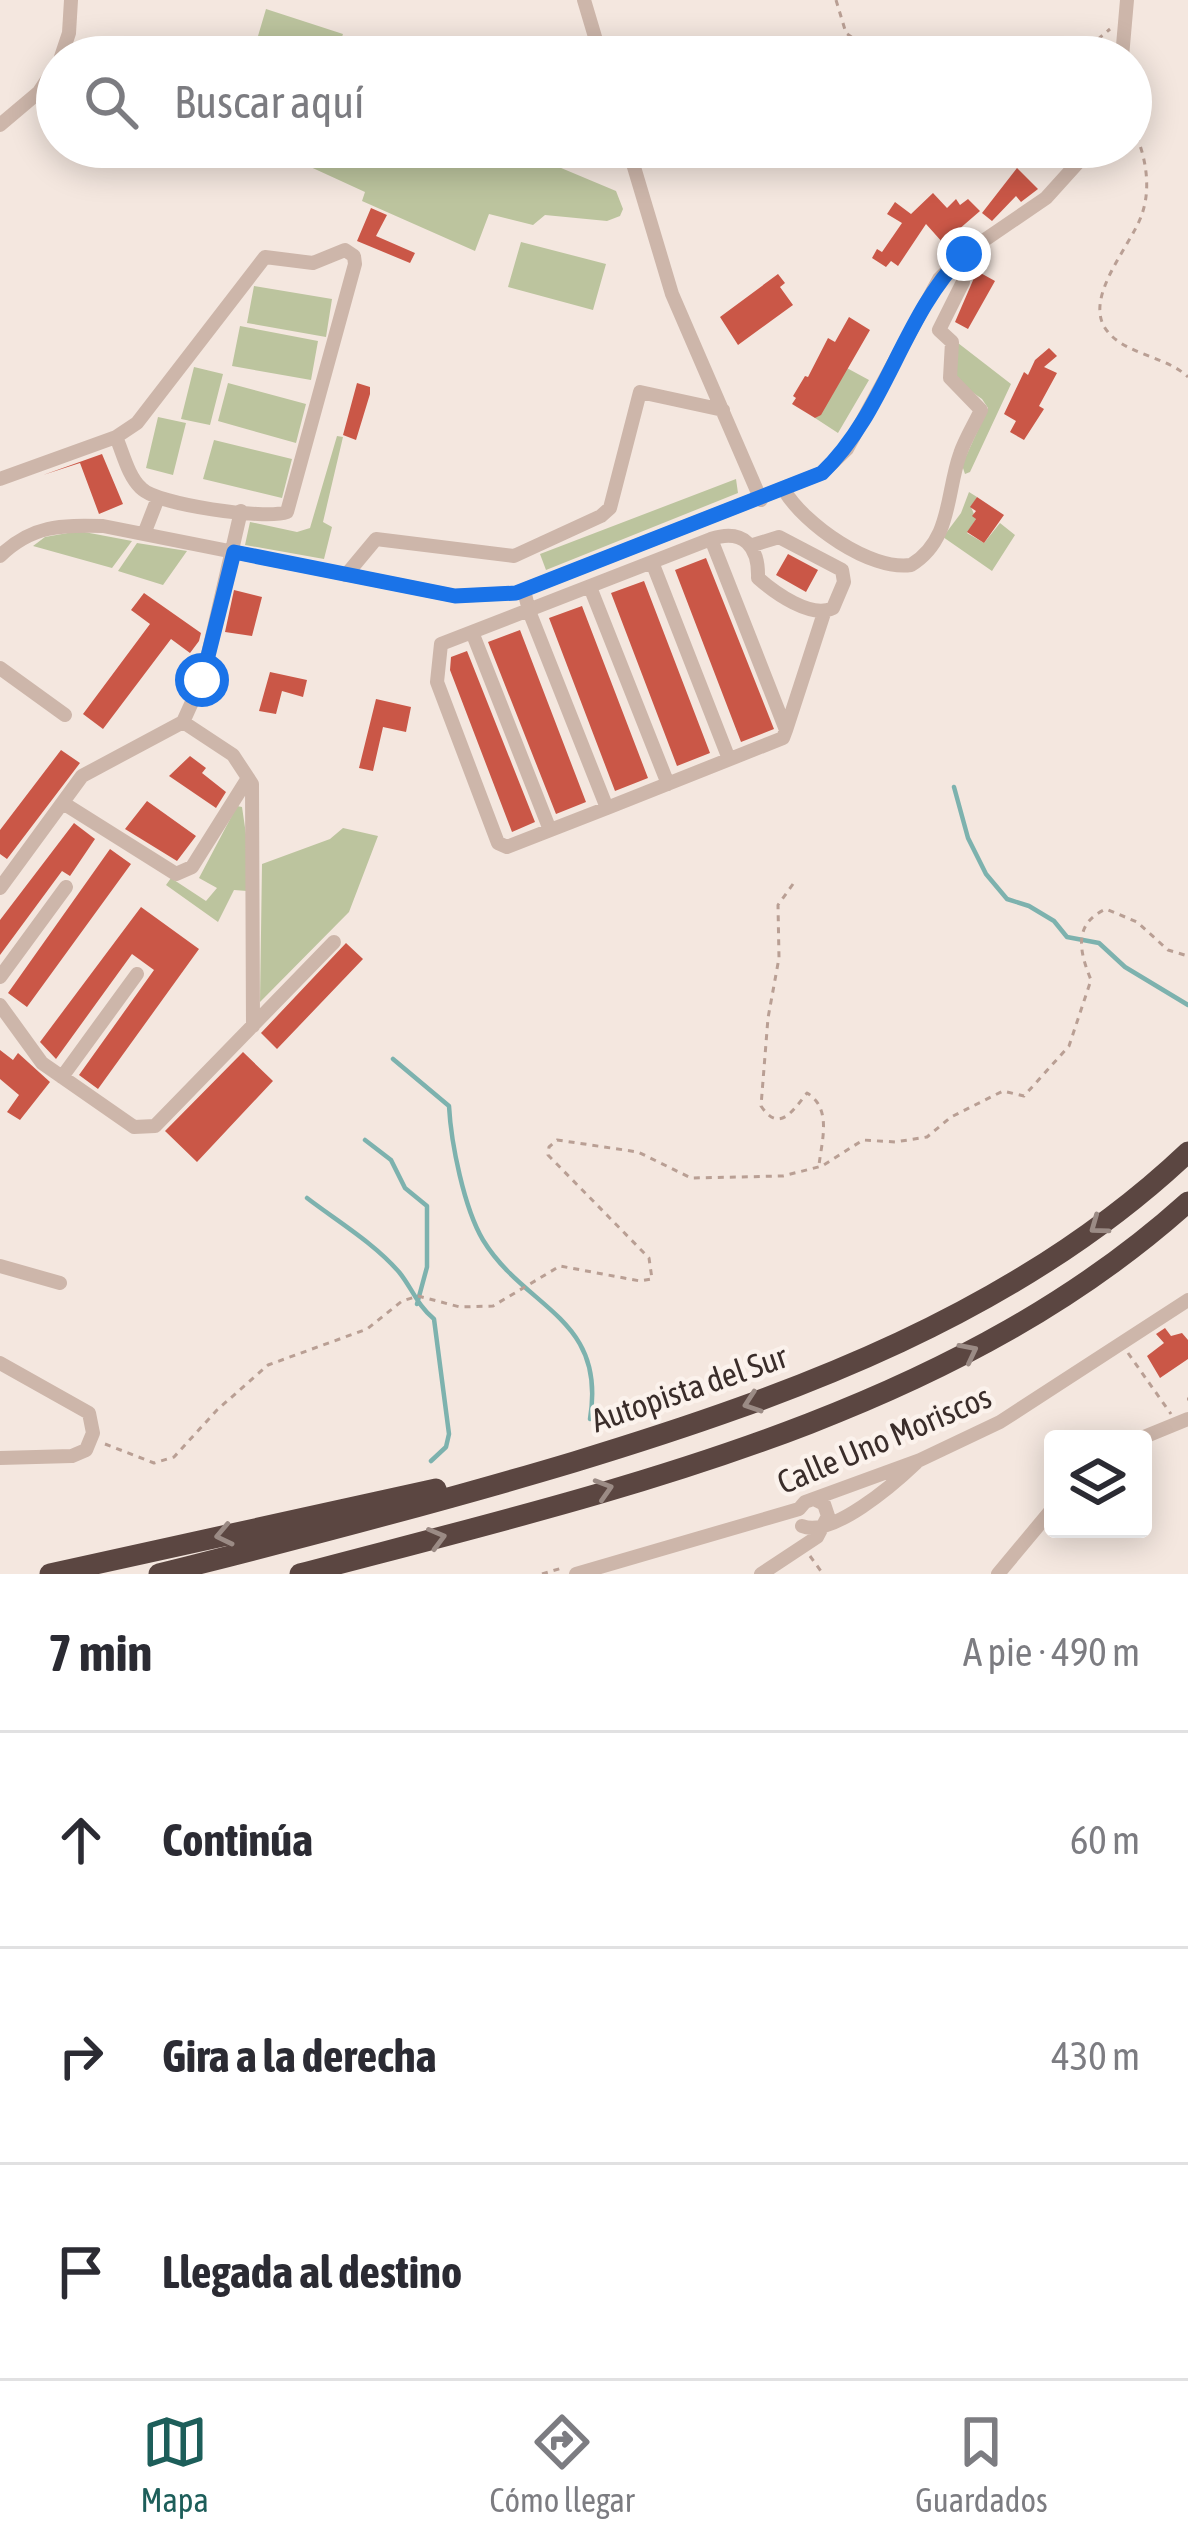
<!DOCTYPE html>
<html lang="es">
<head>
<meta charset="utf-8">
<style>
  body { margin:0; font-family:"Asap Condensed",sans-serif; background:#f7f7f7; color:#2b2b33 }
  .controls { position:absolute; right:36px; bottom:36px; display:grid; overflow:hidden; border-radius:12px; box-shadow:0 6px 30px #0003 }
  .controls button { width:108px; height:108px; display:grid; place-items:center; padding:0; border:0; border-bottom:3px solid #e1e1e2; background:#fff; color:#2b2b33; font:60px sans-serif }
  .stop { position:absolute; width:36px; height:36px; margin:-27px; border:9px solid #1a73e8; border-radius:50%; background:#fff }
  .stop.end { background:#1a73e8; border-color:#fff; box-shadow:0 3px 12px #0008 }
  .list { margin:0; padding:0; list-style:none }
  h2 { display:flex; justify-content:space-between; align-items:center; height:156px; margin:0; padding:0 48px; font-size:51px }
  h2 small { font-size:39px; font-weight:400; color:#7c7c81 }
  .list li { display:grid; grid-template-columns:78px 1fr auto; gap:36px; align-items:center; box-sizing:border-box; height:216px; padding:0 48px; border-top:3px solid #e1e1e2 }
  .list b { display:block; font-size:45px; white-space:nowrap }
  .list em { font-size:39px; font-style:normal; color:#7c7c81 }
  .icon { flex:none; width:66px; height:66px; fill:none; stroke:currentColor; stroke-width:2; stroke-linecap:round; stroke-linejoin:round }
  .map { position:relative; flex:none; width:1188px; height:1574px; overflow:hidden }
  .search { position:absolute; background:#fff; box-shadow:0 6px 30px #0003; left:36px; right:36px; top:36px; height:132px; display:flex; align-items:center; gap:30px; box-sizing:border-box; padding:0 42px; border-radius:66px; color:#7c7c81; font-size:45px }
  .sheet { height:804px; background:#fff }
  nav { display:flex; justify-content:space-around; align-items:center; box-sizing:border-box; height:168px; border-top:3px solid #e1e1e2; background:#fff; font-size:33px; color:#7c7c81 }
  nav a { display:grid; justify-items:center; gap:6px }
  nav .on { color:#1d5e5a }
  .map>svg:first-child { display:block }
  .green { fill:#bcc49e }
  .lines { fill:none; stroke-linecap:round; stroke-linejoin:round }
  .stream { stroke:#7db2ae; stroke-width:4.5 }
  .building { fill:#ca5747 }
  .path { stroke:#b99f94; stroke-width:3; stroke-dasharray:6 6; stroke-linecap:butt }
  .minor { stroke:#cdb6aa; stroke-width:14 }
  .highway { stroke:#5b4641; stroke-width:21 }
  .oneway { stroke:#9b8b85 }
  .route { stroke:#1a73e8; stroke-width:15 }
  .labels { text-anchor:middle; stroke-width:9; stroke-linejoin:round; paint-order:stroke }
  .street-label { font-size:33px; fill:#3a2d2a; stroke:#fbf2ec }
</style>
</head>
<body>
<div class="map">
<svg width="1188" height="1574" viewBox="0 0 1188 1574">
  <rect width="100%" height="100%" fill="#f4e7df"/>
  <path class="green" d="M266 9 343 34 335 57 258 36Z
    M283 147H511L616 191 623 209 620 216 607 221 545 215 533 225 489 214 475 251 362 201 365 192 280 153Z
    M521 242 606 264 593 310 508 287Z
    M254 286 332 299 326 337 247 323Z
    M240 326 318 341 311 380 232 366Z
    M958 343 1011 384 970 472 965 474 962 465 988 408 982 399 955 380Z
    M194 367 223 374 210 425 181 419Z
    M845 367 869 380 838 433 815 418Z
    M228 383 306 404 296 443 218 421Z
    M158 417 186 423 173 475 146 468Z
    M337 436 343 437 323 522 332 527 324 559 245 545 250 522 297 532 310 528Z
    M214 440 292 459 282 498 203 479Z
    M736 479 738 493 546 570 540 554Z
    M969 492 977 497 971 507 976 519 967 533 984 543 1000 523 1015 535 992 571 943 537 961 513Z
    M79 531 132 541 112 568 33 546 45 537Z
    M137 543 187 551 163 585 118 571Z
    M237 806 242 807 248 848 247 891 234 890 218 922 166 885 171 878 206 901 217 888 199 878Z
    M343 828 378 836 349 912 260 1002 262 864 330 839Z"/>
  <g class="lines">
    <path class="stream" d="M954 787 968 838 986 874 1007 899 1029 906 1054 921 1067 937 1099 943 1125 967 1188 1005
      M393 1059 449 1106C451 1143 464 1208 483 1240 525 1309 607 1317 590 1419
      M365 1140 391 1160 405 1188 427 1206V1267L417 1304
      M307 1198C337 1221 374 1243 399 1272 412 1288 417 1305 434 1319L449 1434 446 1447 431 1461"/>
  </g>
  <path class="building" d="M1017 168 1038 189 1021 202 1016 196 992 221 982 213Z
    M933 193 947 208 956 199 960 205 968 199 980 211 943 243 926 224 898 266 891 261 886 267 872 258 877 249 882 252 902 223 887 214 895 202 911 214Z
    M371 208 387 215 376 236 415 253 410 263 357 241Z
    M977 271 995 281 968 329 955 322Z
    M778 274 785 283 780 287 793 305 738 345 720 317Z
    M849 317 870 330 821 415 815 418 792 404 796 398 793 396 805 376 808 377 828 338 835 342Z
    M1049 348 1057 356 1044 367 1057 373 1039 406 1044 409 1024 440 1010 432 1016 421 1004 414 1024 372 1028 375 1035 360Z
    M357 383 370 387V394L356 440 343 435Z
    M102 454 123 504 99 514 80 463 43 475Z
    M977 497 1004 515 984 543 967 532 976 519 972 516 976 511 970 507Z
    M788 554 818 570 806 592 776 575Z
    M706 558 774 729 741 742 675 570Z
    M644 581 710 753 677 766 611 593Z
    M234 590 262 597 252 636 225 632Z
    M144 593 201 633 199 641 190 653 171 639 103 729 83 714 150 624 131 610Z
    M582 606 648 778 615 791 549 618Z
    M520 630 586 802 556 814 488 642Z
    M467 651 535 822 512 832 450 670 451 657Z
    M270 672 307 680 303 697 282 691 276 714 259 711Z
    M376 699 411 707 406 732 383 727 373 771 359 768Z
    M61 750 80 763 7 859 0 854V830Z
    M190 756 206 768 202 773 226 792 216 808 169 776Z
    M147 801 196 836 177 861 125 829Z
    M74 823 95 839 70 876 62 871 0 955V920Z
    M110 849 131 864 27 1007 8 993Z
    M141 907 199 949 98 1089 79 1075 154 970 132 954 56 1059 40 1042Z
    M346 943 363 959 277 1049 261 1033Z
    M0 1050 13 1060 18 1053 50 1082 20 1120 7 1112 19 1095 0 1079Z
    M243 1052 273 1081 197 1162 165 1131Z
    M1165 1328 1171 1336 1182 1333 1188 1340V1359L1160 1378 1147 1356 1164 1343 1156 1334Z"/>
  <g class="lines">
    <path class="path" d="M836 0 846 33 878 57
      M1031 57 1038 50 1091 45 1110 29
      M1131 125C1145 150 1152 186 1142 214 1132 245 1080 300 1108 332 1127 355 1166 356 1188 377
      M793 884 778 905 779 958 768 1018 761 1106C779 1133 792 1112 807 1093 832 1108 822 1140 819 1165
      M1128 1353 1171 1414
      M1187 1399H1188
      M105 1444 154 1463 174 1457 217 1410 268 1365 367 1329 402 1301 418 1296 460 1307 493 1306 560 1266 640 1281 652 1279 649 1258 548 1155 549 1147 557 1140 638 1152 691 1178 783 1176 822 1166 863 1140 895 1142 927 1137 951 1117 1003 1091 1024 1096 1069 1046 1091 980C1080 953 1072 924 1106 909L1137 922 1168 950 1188 956
      M810 1556 823 1574
      M542 1574 562 1568"/>
    <path class="minor" d="M584 0 601 57
      M61 57 69 33 71 0
      M1122 57 1127 0
      M0 125 39 92 57 65
      M628 147 672 294 761 500
      M0 479 116 437 137 423 265 257 313 263 345 250 354 256 355 264 287 512C266 520 157 505 141 488 128 476 123 453 116 437
      M784 490C804 524 870 571 911 565 952 540 946 493 960 454 965 439 974 425 981 410L950 378 952 342 939 330 963 282 964 254
      M144 534 158 498
      M711 539C744 528 759 547 758 578 775 593 811 619 833 608L844 582 842 570 779 537 753 545
      M0 556C32 525 61 525 103 526L455 596 516 593 822 473 847 449 939 279 964 254 1046 198 1092 147
      M652 562 729 759
      M346 575 376 539 514 556 601 516 610 508 640 392 723 410
      M590 587 668 784
      M524 590 529 611 607 808 783 738 786 730 711 539 441 644 437 682 498 843 507 847 607 808
      M472 632 550 830
      M0 668 65 715
      M183 722 233 755 252 784 253 1026
      M786 730 824 613
      M63 803 176 874 192 867 248 778
      M0 888 82 776 183 722 202 680 241 511
      M0 977 66 887
      M0 1005 42 1063 134 1127 155 1126 334 942
      M62 1077 137 974
      M0 1266 60 1283
      M0 1363 89 1413 93 1433 86 1450 72 1456 0 1458
      M1139 1439 1188 1419
      M802 1526C832 1538 894 1484 916 1463
      M576 1574 799 1509 805 1502 920 1460 1000 1422 1188 1300
      M761 1574 817 1537 828 1516 824 1504 816 1500
      M998 1574 1053 1508"/>
    <path class="highway" d="M50 1574 436 1489
      M159 1574C298 1539 437 1503 574 1462 794 1395 1018 1313 1188 1152
      M300 1574C605 1493 947 1419 1188 1202"/>
  </g>
  <defs><path id="oneway-chevron" d="M-2-3.5L2.5 0L-2 3.5" fill="none" stroke-width="1.6" stroke-linecap="round" stroke-linejoin="round" transform="scale(3)"/></defs>
  <g class="oneway">
    <use href="#oneway-chevron" transform="translate(1098 1226) rotate(144)"/>
    <use href="#oneway-chevron" transform="translate(969 1352) rotate(-27)"/>
    <use href="#oneway-chevron" transform="translate(752 1403) rotate(161)"/>
    <use href="#oneway-chevron" transform="translate(604 1489) rotate(-17)"/>
    <use href="#oneway-chevron" transform="translate(224 1535) rotate(168)"/>
    <use href="#oneway-chevron" transform="translate(437 1538) rotate(-15)"/>
  </g>
  <g class="lines">
    <path class="route" d="M202 680 234 552 455 596 516 593 822 473C886 412 902 316 964 254"/>
  </g>
  <g class="labels">
    <g class="street-label">
      <text transform="translate(689 1388) rotate(-19)" y="12">Autopista del Sur</text>
      <text transform="translate(884 1439) rotate(-23)" y="12">Calle Uno Moriscos</text>
    </g>
  </g>
</svg>
<div class="controls">
<button><svg class="icon" aria-label="layers" viewBox="0 0 24 24"><path d="M12 4l9 5-9 5-9-5zM3 14l9 5 9-5"/></svg></button>
</div>
<div class="stop" style="left:202px;top:680px"></div>
<div class="stop end" style="left:964px;top:254px"></div>
<div class="search"><svg class="icon" aria-label="search" viewBox="0 0 24 24"><circle cx="10" cy="10" r="6"/><path d="M15 15l6 6"/></svg>Buscar aquí</div>
</div>
<section class="sheet">
<h2>7 min<small>A pie · 490 m</small></h2>
<ul class="list">
<li><svg class="icon" aria-label="ahead" viewBox="0 0 24 24"><path d="M12 20V5M6 11l6-6 6 6"/></svg><div><b>Continúa</b></div><em>60 m</em></li>
<li><svg class="icon" aria-label="right" viewBox="0 0 24 24"><path d="M7 20v-9h11M14 6l5 5-5 5"/></svg><div><b>Gira a la derecha</b></div><em>430 m</em></li>
<li><svg class="icon" aria-label="arrive" viewBox="0 0 24 24"><path d="M6 21V4h12l-3 4 3 4H6"/></svg><div><b>Llegada al destino</b></div></li>
</ul>
</section>
<nav>
<a class="on"><svg class="icon" aria-label="map" viewBox="0 0 24 24"><path d="M3 6l6-2 6 2 6-2v14l-6 2-6-2-6 2zM9 4v14M15 6v14"/></svg>Mapa</a>
<a><svg class="icon" aria-label="directions" viewBox="0 0 24 24"><path d="M12 3l9 9-9 9-9-9zM9 14v-3h6M13 9l2 2-2 2"/></svg>Cómo llegar</a>
<a><svg class="icon" aria-label="saved" viewBox="0 0 24 24"><path d="M7 4h10v16l-5-4-5 4z"/></svg>Guardados</a>
</nav>
</body>
</html>
